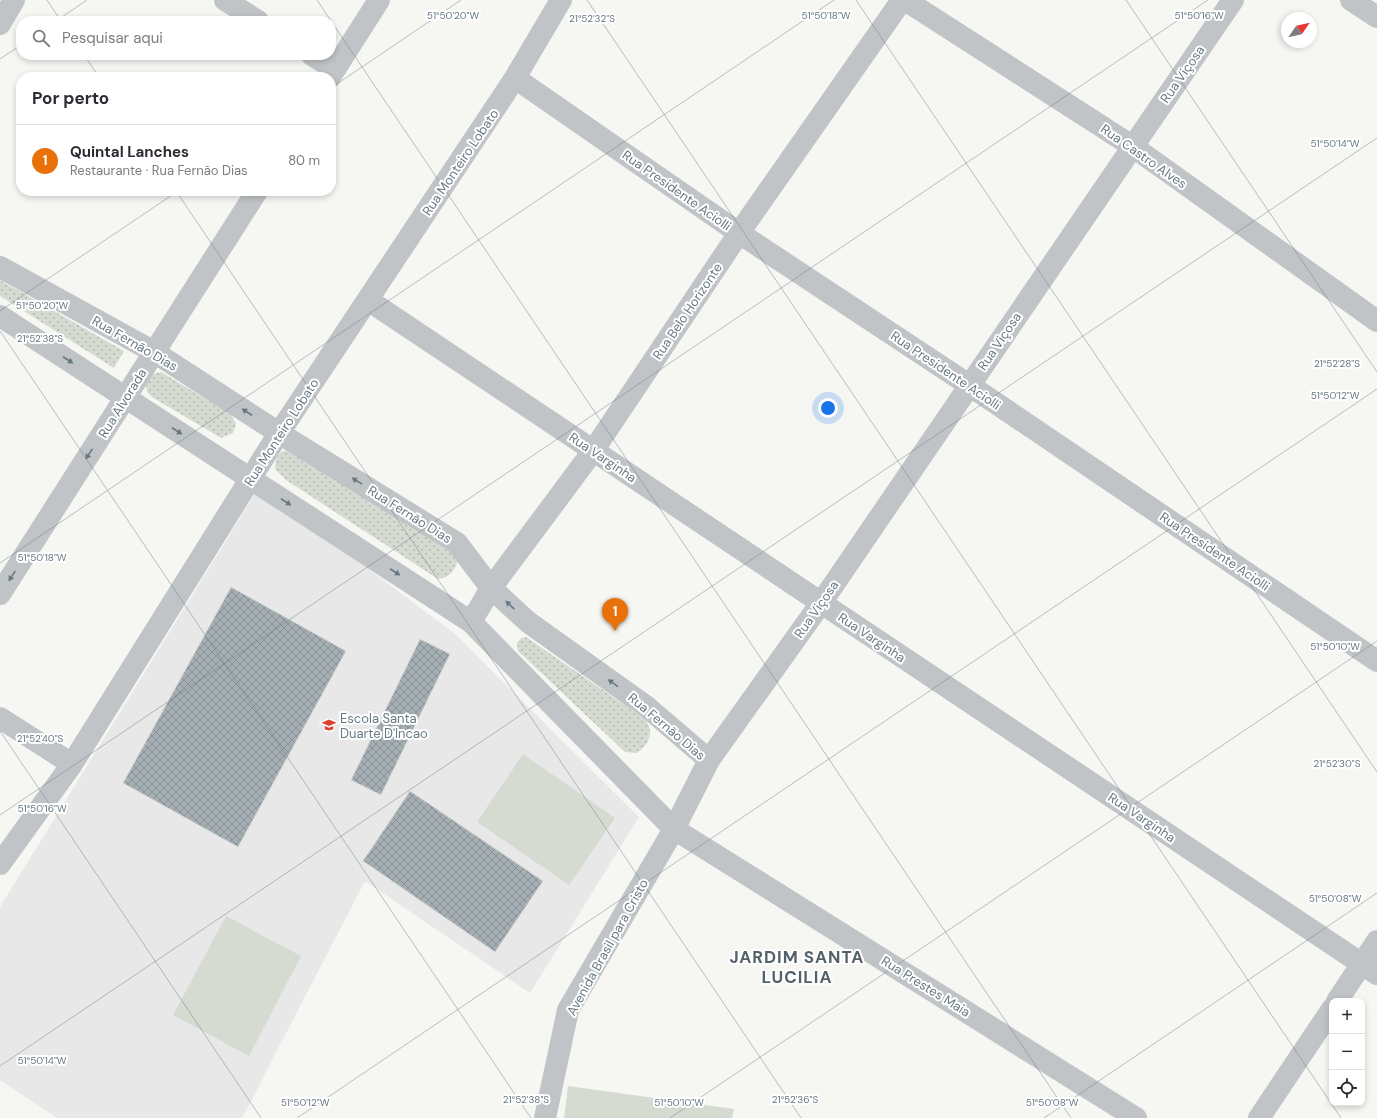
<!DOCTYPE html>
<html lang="pt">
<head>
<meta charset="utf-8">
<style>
  body { margin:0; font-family:"DM Sans",sans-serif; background:#f2f2f3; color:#2b2b33 }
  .controls { position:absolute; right:12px; bottom:12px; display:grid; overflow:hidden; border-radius:8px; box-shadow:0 2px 6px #0003 }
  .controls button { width:36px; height:36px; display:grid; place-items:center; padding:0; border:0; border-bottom:1px solid #e1e1e2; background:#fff; color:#2b2b33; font:20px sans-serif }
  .compass { position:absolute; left:1281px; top:12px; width:36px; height:36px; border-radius:50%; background:#fff; box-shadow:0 2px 6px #0003; rotate:56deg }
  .you { position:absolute; left:828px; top:408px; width:14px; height:14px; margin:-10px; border:3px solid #fff; border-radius:50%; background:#1a73e8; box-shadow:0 0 0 6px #1a73e833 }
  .badge { display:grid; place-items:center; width:26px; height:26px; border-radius:50%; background:#2563eb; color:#fff; font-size:13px; font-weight:700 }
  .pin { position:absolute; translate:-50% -33px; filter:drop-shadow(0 1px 2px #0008) }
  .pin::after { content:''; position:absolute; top:21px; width:14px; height:12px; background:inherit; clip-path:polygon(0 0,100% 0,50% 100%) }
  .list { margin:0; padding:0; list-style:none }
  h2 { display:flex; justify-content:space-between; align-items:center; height:52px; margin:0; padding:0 16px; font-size:17px }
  h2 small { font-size:13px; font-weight:400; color:#7c7c81 }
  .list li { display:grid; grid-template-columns:26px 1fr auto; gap:12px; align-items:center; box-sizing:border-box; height:72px; padding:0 16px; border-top:1px solid #e1e1e2 }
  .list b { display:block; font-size:15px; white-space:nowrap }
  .list p { margin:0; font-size:13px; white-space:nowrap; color:#7c7c81 }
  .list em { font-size:13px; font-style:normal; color:#7c7c81 }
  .icon { flex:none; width:22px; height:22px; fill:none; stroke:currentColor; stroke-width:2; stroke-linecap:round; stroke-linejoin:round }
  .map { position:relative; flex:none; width:1377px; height:1118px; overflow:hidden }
  .search { position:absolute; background:#fff; box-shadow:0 2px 6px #0003; left:16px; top:16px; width:320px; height:44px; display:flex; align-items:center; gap:10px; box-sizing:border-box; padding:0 14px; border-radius:16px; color:#7c7c81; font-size:15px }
  .panel { position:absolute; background:#fff; box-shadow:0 2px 6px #0003; left:16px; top:72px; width:320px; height:124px; border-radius:16px }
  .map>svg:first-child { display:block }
  .built { fill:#e7e8e7 }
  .grass { fill:url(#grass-dots) }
  .pitch { fill:#d6dbd2 }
  .building { fill:url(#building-cross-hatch); stroke:#d8d8d6 }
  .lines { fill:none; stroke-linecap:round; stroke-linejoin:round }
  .minor { stroke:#c0c4c7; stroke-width:22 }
  .oneway { fill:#667983 }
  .ticks { fill:none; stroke:#667983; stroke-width:1; stroke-opacity:0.45 }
  .labels { text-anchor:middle; stroke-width:4; stroke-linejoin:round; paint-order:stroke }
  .street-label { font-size:13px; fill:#667983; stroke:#fff }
  .poi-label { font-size:13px; fill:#667983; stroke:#fff; text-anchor:start }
  .district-label { font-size:17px; font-weight:bold; letter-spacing:1px; fill:#546168; stroke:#fff }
  .ticks-label { font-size:10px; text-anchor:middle; fill:#667983; stroke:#fff; stroke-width:4; stroke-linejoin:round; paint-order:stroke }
</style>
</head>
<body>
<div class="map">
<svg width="1377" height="1118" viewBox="0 0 1377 1118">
  <defs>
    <pattern id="grass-dots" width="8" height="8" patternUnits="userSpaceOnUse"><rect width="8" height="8" fill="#d6dbd2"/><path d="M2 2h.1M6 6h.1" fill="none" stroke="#b1b6b0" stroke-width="1.8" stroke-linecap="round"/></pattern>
    <pattern id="building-cross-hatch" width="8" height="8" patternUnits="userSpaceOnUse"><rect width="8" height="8" fill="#a4aeb3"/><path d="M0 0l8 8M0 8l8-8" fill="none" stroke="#899297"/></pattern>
  </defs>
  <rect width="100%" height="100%" fill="#f6f6f3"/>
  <path class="built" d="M259 487 454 633 639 817 530 993 365 881 242 1118H57L0 1080V907Z"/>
  <path class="grass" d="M0 280 124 351 114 368 0 296Z
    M161 372 231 414 236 424 233 433 221 438 152 397 147 392 146 384 153 374Z
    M288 450 451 545 458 560C454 572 450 577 438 579L286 480 275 469 276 458 281 452Z
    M526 637 645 719C655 732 649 744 637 753L625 752 518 651 517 643 521 638Z"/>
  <path class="pitch" d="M523 754 615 818 569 885 477 822Z
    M226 916 301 956 249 1056 173 1015Z
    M568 1086 734 1109 732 1118H564Z"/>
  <path class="building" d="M231 587 346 651 238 847 123 783Z
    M420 639 450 654 381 795 351 780Z
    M410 791 543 881 495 952 363 861Z"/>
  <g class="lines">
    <path class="minor" d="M225 0 258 21
      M905 0 1132 146 1377 321
      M1351 0 1377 17
      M0 24 14 0
      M312 55 334 69
      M330 77 379 0
      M515 78 739 233 969 385 1377 661
      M0 267 154 352 279 433 457 543 491 588 528 622 647 707 709 760
      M368 300 1377 974
      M0 316 471 622 674 829 1136 1118
      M0 594 257 191
      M471 622 491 588 593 451 739 233 902 0
      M0 718 72 764
      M0 864 72 764 279 433 515 78 561 0
      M1337 1001 1377 941
      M545 1118 568 1010 674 829 709 760 821 603 1233 0
      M1259 1118 1332 1009"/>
  </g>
  <defs><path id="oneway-solid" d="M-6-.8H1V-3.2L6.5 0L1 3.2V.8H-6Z"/></defs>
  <g class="oneway">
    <use href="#oneway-solid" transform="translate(68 360) rotate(33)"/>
    <use href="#oneway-solid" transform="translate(247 412) rotate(-147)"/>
    <use href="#oneway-solid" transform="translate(177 431) rotate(33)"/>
    <use href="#oneway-solid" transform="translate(89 454) rotate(123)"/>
    <use href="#oneway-solid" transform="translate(357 481) rotate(-148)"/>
    <use href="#oneway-solid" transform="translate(286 502) rotate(33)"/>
    <use href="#oneway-solid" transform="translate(395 572) rotate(33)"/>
    <use href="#oneway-solid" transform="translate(12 576) rotate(123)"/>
    <use href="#oneway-solid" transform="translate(510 605) rotate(-137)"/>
    <use href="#oneway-solid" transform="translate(613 683) rotate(-144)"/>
  </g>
  <path class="ticks" d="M47 0 61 21M317 0 331 21M587 0 1341 1118M856 0 1377 772M1126 0 1377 372M56 21 87 0M331 21 1071 1118M84 55 99 77M0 59 21 45M331 88 461 0M176 191 801 1118M0 311 178 191M0 331 531 1118M0 563 834 0M0 731 261 1118M0 815 1208 0M0 1066 1377 138M297 1118 1377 389M670 1118 1377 641M1044 1118 1377 893"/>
  <defs>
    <g id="school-bare" transform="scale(1.08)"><path d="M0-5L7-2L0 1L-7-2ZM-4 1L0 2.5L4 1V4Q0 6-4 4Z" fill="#dc452d" stroke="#fff" stroke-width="2.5" paint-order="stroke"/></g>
  </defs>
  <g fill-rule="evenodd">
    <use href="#school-bare" x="329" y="725"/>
  </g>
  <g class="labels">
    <g class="street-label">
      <text transform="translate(1182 74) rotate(-55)" y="5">Rua Viçosa</text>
      <text transform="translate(1144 156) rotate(35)" y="5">Rua Castro Alves</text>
      <text transform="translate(460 162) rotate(-56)" y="5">Rua Monteiro Lobato</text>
      <text transform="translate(677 190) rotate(35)" y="5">Rua Presidente Aciolli</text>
      <text transform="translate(687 311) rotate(-56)" y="5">Rua Belo Horizonte</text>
      <text transform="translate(999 341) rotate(-56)" y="5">Rua Viçosa</text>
      <text transform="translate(135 343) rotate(30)" y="5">Rua Fernão Dias</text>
      <text transform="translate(946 370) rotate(34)" y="5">Rua Presidente Aciolli</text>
      <text transform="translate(122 403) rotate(-58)" y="5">Rua Alvorada</text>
      <text transform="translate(281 432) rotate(-57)" y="5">Rua Monteiro Lobato</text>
      <text transform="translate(603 457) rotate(34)" y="5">Rua Varginha</text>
      <text transform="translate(410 514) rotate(32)" y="5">Rua Fernão Dias</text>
      <text transform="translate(1215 551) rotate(34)" y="5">Rua Presidente Aciolli</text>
      <text transform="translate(816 609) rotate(-55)" y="5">Rua Viçosa</text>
      <text transform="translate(872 637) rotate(34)" y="5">Rua Varginha</text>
      <text transform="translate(667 726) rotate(40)" y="5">Rua Fernão Dias</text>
      <text transform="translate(1142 817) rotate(34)" y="5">Rua Varginha</text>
      <text transform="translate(607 947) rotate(-61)" y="5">Avenida Brasil para Cristo</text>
      <text transform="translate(926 986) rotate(32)" y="5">Rua Prestes Maia</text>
    </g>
    <g class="poi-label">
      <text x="340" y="723">Escola Santa<tspan x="340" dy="15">Duarte D'Incao</tspan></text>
    </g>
    <g class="district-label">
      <text x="797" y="963">JARDIM SANTA<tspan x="797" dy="20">LUCILIA</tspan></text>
    </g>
  </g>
  <g class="ticks-label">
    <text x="453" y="19">51°50'20"W</text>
    <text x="826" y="19">51°50'18"W</text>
    <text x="1199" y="19">51°50'16"W</text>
    <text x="592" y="22">21°52'32"S</text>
    <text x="1335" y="147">51°50'14"W</text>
    <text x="42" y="309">51°50'20"W</text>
    <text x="40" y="342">21°52'38"S</text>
    <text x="1337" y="367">21°52'28"S</text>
    <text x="1335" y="399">51°50'12"W</text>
    <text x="42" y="561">51°50'18"W</text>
    <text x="1335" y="650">51°50'10"W</text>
    <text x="40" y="742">21°52'40"S</text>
    <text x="1337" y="767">21°52'30"S</text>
    <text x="42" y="812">51°50'16"W</text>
    <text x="1335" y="902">51°50'08"W</text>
    <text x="42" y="1064">51°50'14"W</text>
    <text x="526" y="1103">21°52'38"S</text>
    <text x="795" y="1103">21°52'36"S</text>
    <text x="305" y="1106">51°50'12"W</text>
    <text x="679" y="1106">51°50'10"W</text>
    <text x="1052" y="1106">51°50'08"W</text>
  </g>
</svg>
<div class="controls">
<button>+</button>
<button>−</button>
<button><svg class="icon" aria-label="locate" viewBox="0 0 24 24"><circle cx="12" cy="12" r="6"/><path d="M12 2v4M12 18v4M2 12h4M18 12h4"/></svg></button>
</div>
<svg class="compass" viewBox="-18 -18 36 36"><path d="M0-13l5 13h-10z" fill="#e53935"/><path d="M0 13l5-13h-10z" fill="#7c7c81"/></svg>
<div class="you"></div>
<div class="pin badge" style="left:615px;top:631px;background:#e8710a">1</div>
<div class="search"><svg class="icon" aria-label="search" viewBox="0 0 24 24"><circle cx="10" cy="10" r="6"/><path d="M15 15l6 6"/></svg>Pesquisar aqui</div>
<section class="panel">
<h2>Por perto<small></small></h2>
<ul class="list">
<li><span class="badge" style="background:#e8710a">1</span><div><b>Quintal Lanches</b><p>Restaurante · Rua Fernão Dias</p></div><em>80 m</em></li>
</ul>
</section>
</div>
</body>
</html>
